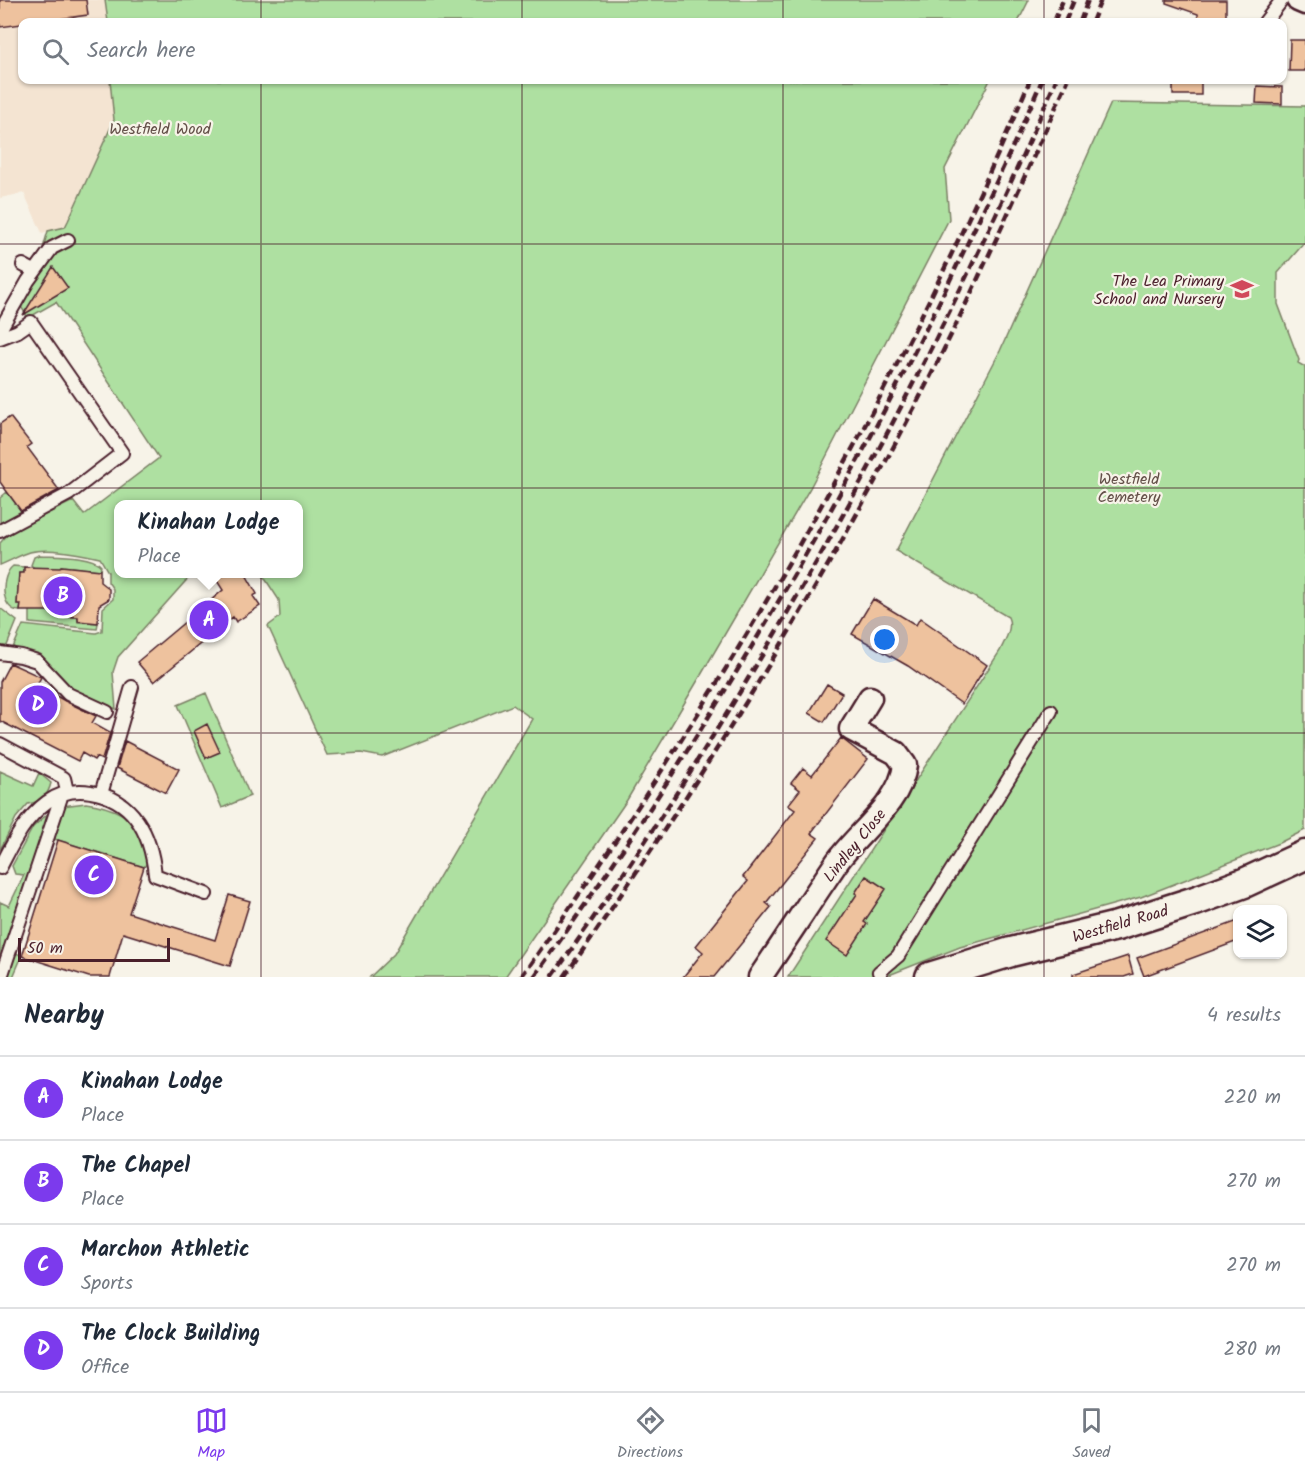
<!DOCTYPE html>
<html lang="en">
<head>
<meta charset="utf-8">
<style>
  body { margin:0; font-family:Kalam,sans-serif; background:#f6f6f7; color:#1f2937 }
  .controls { position:absolute; right:18px; bottom:18px; display:grid; overflow:hidden; border-radius:12px; box-shadow:0 2px 4px #0004 }
  .controls button { width:54px; height:54px; display:grid; place-items:center; padding:0; border:0; border-bottom:2px solid #e0e1e3; background:#fff; color:#1f2937; font:30px sans-serif }
  .scale { position:absolute; left:18px; bottom:15px; width:152px; box-sizing:border-box; padding-left:6px; border:3px solid #4a1f2b; border-top:0; font-size:16px; line-height:21px; white-space:nowrap; color:#4a1f2b; -webkit-text-stroke:4px #f7f3e8; paint-order:stroke }
  .you { position:absolute; left:885px; top:640px; width:21px; height:21px; margin:-15px; border:4px solid #fff; border-radius:50%; background:#1a73e8; box-shadow:0 0 0 9px #1a73e833 }
  .badge { display:grid; place-items:center; width:39px; height:39px; border-radius:50%; background:#7c3aed; color:#fff; font-size:20px; font-weight:700 }
  .pin { position:absolute; translate:-50% -50%; border:3px solid #fff; box-shadow:0 2px 6px #0006 }
  .popup { position:absolute; left:114px; top:500px; width:189px; height:78px; box-sizing:border-box; display:grid; place-content:center; border-radius:12px; background:#fff; filter:drop-shadow(0 2px 4px #0005); font-size:20px; white-space:nowrap; color:#747a83 }
  .popup b { font-size:22px; color:#1f2937 }
  .popup::after { content:''; position:absolute; left:50%; top:100%; margin-left:-12px; border:12px solid transparent; border-top-color:#fff }
  .list { margin:0; padding:0; list-style:none }
  h2 { display:flex; justify-content:space-between; align-items:center; height:78px; margin:0; padding:0 24px; font-size:26px }
  h2 small { font-size:20px; font-weight:400; color:#747a83 }
  .list li { display:grid; grid-template-columns:39px 1fr auto; gap:18px; align-items:center; box-sizing:border-box; height:84px; padding:0 24px; border-top:2px solid #e0e1e3 }
  .list b { display:block; font-size:22px; white-space:nowrap }
  .list p { margin:0; font-size:20px; white-space:nowrap; color:#747a83 }
  .list em { font-size:20px; font-style:normal; color:#747a83 }
  .icon { flex:none; width:33px; height:33px; fill:none; stroke:currentColor; stroke-width:2; stroke-linecap:round; stroke-linejoin:round }
  .map { position:relative; flex:none; width:1305px; height:977px; overflow:hidden }
  .search { position:absolute; background:#fff; box-shadow:0 2px 4px #0004; left:18px; right:18px; top:18px; height:66px; display:flex; align-items:center; gap:15px; box-sizing:border-box; padding:0 21px; border-radius:12px; color:#747a83; font-size:22px }
  .sheet { height:414px; background:#fff }
  nav { display:flex; justify-content:space-around; align-items:center; box-sizing:border-box; height:84px; border-top:2px solid #e0e1e3; background:#fff; font-size:16px; color:#747a83 }
  nav a { display:grid; justify-items:center; gap:3px }
  nav .on { color:#7c3aed }
  .map>svg:first-child { display:block }
  .built { fill:#f4e4d2 }
  .green { fill:#aee0a1; stroke:#7c8066; stroke-width:1.5 }
  .building { fill:#eec29e; stroke:#4a1f2b; stroke-width:1.5 }
  .lines { fill:none; stroke-linecap:round; stroke-linejoin:round }
  .service-casing { stroke:#4a1f2b; stroke-width:16 }
  .minor-casing { stroke:#4a1f2b; stroke-width:27 }
  .tertiary-casing { stroke:#4a1f2b; stroke-width:33 }
  .service { stroke:#f7f3e8; stroke-width:12 }
  .minor { stroke:#f7f3e8; stroke-width:22 }
  .tertiary { stroke:#f7f3e8; stroke-width:28 }
  .rail { stroke:#4a1f2b; stroke-width:4.5; stroke-dasharray:9 4.5; stroke-linecap:butt }
  .grid { fill:none; stroke:#4a1f2b; stroke-width:1.5; stroke-opacity:0.55 }
  .labels { text-anchor:middle; stroke-width:4.5; stroke-linejoin:round; paint-order:stroke }
  .park-label { font-size:16px; fill:#634f48; stroke:#f7f3e8 }
  .poi-label { font-size:16px; fill:#4a1f2b; stroke:#f7f3e8; text-anchor:end }
  .street-label { font-size:16px; fill:#4a1f2b; stroke:#f7f3e8 }
</style>
</head>
<body>
<div class="map">
<svg width="1305" height="977" viewBox="0 0 1305 977">
  <rect width="100%" height="100%" fill="#f7f3e8"/>
  <filter id="ink" filterUnits="userSpaceOnUse"><feTurbulence type="fractalNoise" baseFrequency=".0167" numOctaves="2"/><feDisplacementMap in="SourceGraphic" scale="12" xChannelSelector="R" yChannelSelector="G"/><feConvolveMatrix kernelMatrix="1 2 1 2 8 2 1 2 1" color-interpolation-filters="sRGB"/></filter>
  <g filter="url(#ink)">
    <path class="built" d="M0 0H105L108 22H22V80H110L114 119 68 221 65 227 42 233 24 193 0 198Z"/>
    <path class="green" d="M105 0H1029L1018 22H108Z
      M110 80H990L945 169 949 219 810 488 701 675 627 800 505 977H370L394 954 532 719 513 705 382 757 361 753 327 755 268 626 280 617 279 600 262 574H299V504H119V574H192L118 657 113 672 116 709 73 689 41 657 12 650 23 625 96 633 102 631 103 608 113 599V589L108 582V572L100 558C81 554 49 547 30 552 20 555 10 561 0 565V543L10 532 73 501 84 515 159 458 56 302 28 318 20 305 34 279 48 231 65 227 68 221 114 120Z
      M1111 103 1305 106V242L1278 273V304L1299 360 1298 363 1305 367V830L1279 843 1141 897 960 947 884 977H788L1000 651C1005 640 1013 628 1008 617L896 551 1000 351Z
      M7 492 22 512 0 523V498Z
      M39 555C55 556 91 554 101 566L100 570 61 566 60 574 33 573V567L31 565 34 557Z
      M13 566 24 567V573H19L17 604H21L20 611C0 611 0 576 13 566Z
      M30 606 59 608V616L78 617V622L98 623 97 629 30 623Z
      M0 608 17 621 6 648 0 646Z
      M206 693 250 796 222 808 178 705Z
      M0 771 33 786 39 773 51 783C48 796 41 802 28 804L16 818 0 850Z
      M86 803C107 806 131 814 142 834 146 842 146 853 148 862L144 867 51 838 62 806Z
      M52 810 11 950 22 956 13 977H0V902L9 906 24 875 15 874 12 866 33 827Z"/>
    <path class="building" d="M0 0H86L88 15 0 27Z
      M1166 0H1226V22H1198V14L1166 3Z
      M1290 40H1305V71H1289Z
      M1173 80H1201V95H1173Z
      M1257 86 1282 87V104L1256 103Z
      M53 267 68 288 23 315Z
      M10 417 31 444 27 447 59 490 21 511 0 482V424Z
      M61 566 100 570V582L109 589V599L99 605 98 623 78 621V617L58 616 59 611H20L21 604H17L19 573H24V567L60 568Z
      M212 573H245L257 594 253 596 260 606 236 622 233 617 154 682 137 662 223 590Z
      M873 599 916 625 920 618 987 665 962 704 908 666 852 634Z
      M10 663 41 677 37 685 65 701 96 716 92 723 110 733 102 760 96 757 94 760 82 753 78 761 0 721V682Z
      M827 684 842 693 824 722 809 713Z
      M207 724 220 752 206 758 194 731Z
      M841 738 868 759 811 833 818 838 766 903 771 907 714 977H683L703 952 696 946 748 881 743 877 795 810 788 805 800 790 791 783 803 768 812 775Z
      M125 741 179 769 166 793 117 768Z
      M58 840 144 867 129 913 215 940 229 895 250 901 230 966 123 933 110 977H89L22 956Z
      M866 876 886 889 864 922 867 924 847 955 826 941 857 894 855 893Z
      M1238 921V941L1144 976 1137 958Z
      M1128 956 1133 974 1124 977H1073V974Z"/>
    <g class="lines">
      <g class="service-casing">
        <path id="service" d="M1265 22 1282 0
          M23 265 34 271
          M0 330 28 281 52 248 68 240
          M0 338 18 331 31 322 122 453 69 494 0 531
          M0 653 21 656 37 661 68 694 107 712
          M0 744 64 778 67 791
          M101 794 132 687
          M0 868C13 843 24 819 47 802 61 792 75 789 91 792 134 799 151 835 155 875L206 894
          M1 977 62 794
          M881 977 879 972 898 956 1051 711"/>
      </g>
      <g class="minor-casing">
        <path id="minor" d="M1298 0 1305 3
          M760 977C786 939 811 900 837 862 858 832 901 803 905 765L896 753 851 729 870 698"/>
      </g>
      <g class="tertiary-casing">
        <path id="tertiary" d="M930 977 1011 952 1117 926 1195 901 1244 883 1305 855"/>
      </g>
      <use href="#service" class="service"/>
      <use href="#minor" class="minor"/>
      <use href="#tertiary" class="tertiary"/>
      <path class="rail" d="M1054 22 1063 0
        M1065 22 1074 0
        M1080 22 1088 0
        M1092 22 1101 0
        M521 977C723 695 895 398 1030 80
        M534 977C692 757 831 526 949 282 981 215 1013 148 1042 80
        M552 977C751 697 921 395 1056 80
        M564 977C697 788 820 591 926 385 977 285 1022 182 1068 80"/>
    </g>
  </g>
  <path class="grid" d="M261 0V22M522 0V22M783 0V22M1044 0V22M261 80V977M522 80V977M783 80V977M1044 80V977M0 244H1305M0 488H1305M0 733H1305"/>
  <defs>
    <g id="school-bare" transform="scale(1.8)"><path d="M0-5L7-2L0 1L-7-2ZM-4 1L0 2.5L4 1V4Q0 6-4 4Z" fill="#d1495b" stroke="#f7f3e8" stroke-width="2.5" paint-order="stroke"/></g>
  </defs>
  <g fill-rule="evenodd">
    <use href="#school-bare" x="1242" y="289"/>
  </g>
  <g class="labels">
    <g class="park-label">
      <text x="160" y="134">Westfield Wood</text>
      <text x="1129" y="484">Westfield<tspan x="1129" dy="18">Cemetery</tspan></text>
    </g>
    <g class="poi-label">
      <text x="1224" y="286">The Lea Primary<tspan x="1224" dy="18">School and Nursery</tspan></text>
    </g>
    <g class="street-label">
      <text transform="translate(854 845) rotate(-51)" y="6">Lindley Close</text>
      <text transform="translate(1120 923) rotate(-16)" y="6">Westfield Road</text>
    </g>
  </g>
</svg>
<div class="controls">
<button><svg class="icon" aria-label="layers" viewBox="0 0 24 24"><path d="M12 4l9 5-9 5-9-5zM3 14l9 5 9-5"/></svg></button>
</div>
<div class="scale">50 m</div>
<div class="you"></div>
<div class="pin badge" style="left:209px;top:620px">A</div>
<div class="popup"><b>Kinahan Lodge</b>Place</div>
<div class="pin badge" style="left:63px;top:596px">B</div>
<div class="pin badge" style="left:94px;top:875px">C</div>
<div class="pin badge" style="left:38px;top:705px">D</div>
<div class="search"><svg class="icon" aria-label="search" viewBox="0 0 24 24"><circle cx="10" cy="10" r="6"/><path d="M15 15l6 6"/></svg>Search here</div>
</div>
<section class="sheet">
<h2>Nearby<small>4 results</small></h2>
<ul class="list">
<li><span class="badge">A</span><div><b>Kinahan Lodge</b><p>Place</p></div><em>220 m</em></li>
<li><span class="badge">B</span><div><b>The Chapel</b><p>Place</p></div><em>270 m</em></li>
<li><span class="badge">C</span><div><b>Marchon Athletic</b><p>Sports</p></div><em>270 m</em></li>
<li><span class="badge">D</span><div><b>The Clock Building</b><p>Office</p></div><em>280 m</em></li>
</ul>
</section>
<nav>
<a class="on"><svg class="icon" aria-label="map" viewBox="0 0 24 24"><path d="M3 6l6-2 6 2 6-2v14l-6 2-6-2-6 2zM9 4v14M15 6v14"/></svg>Map</a>
<a><svg class="icon" aria-label="directions" viewBox="0 0 24 24"><path d="M12 3l9 9-9 9-9-9zM9 14v-3h6M13 9l2 2-2 2"/></svg>Directions</a>
<a><svg class="icon" aria-label="saved" viewBox="0 0 24 24"><path d="M7 4h10v16l-5-4-5 4z"/></svg>Saved</a>
</nav>
</body>
</html>
